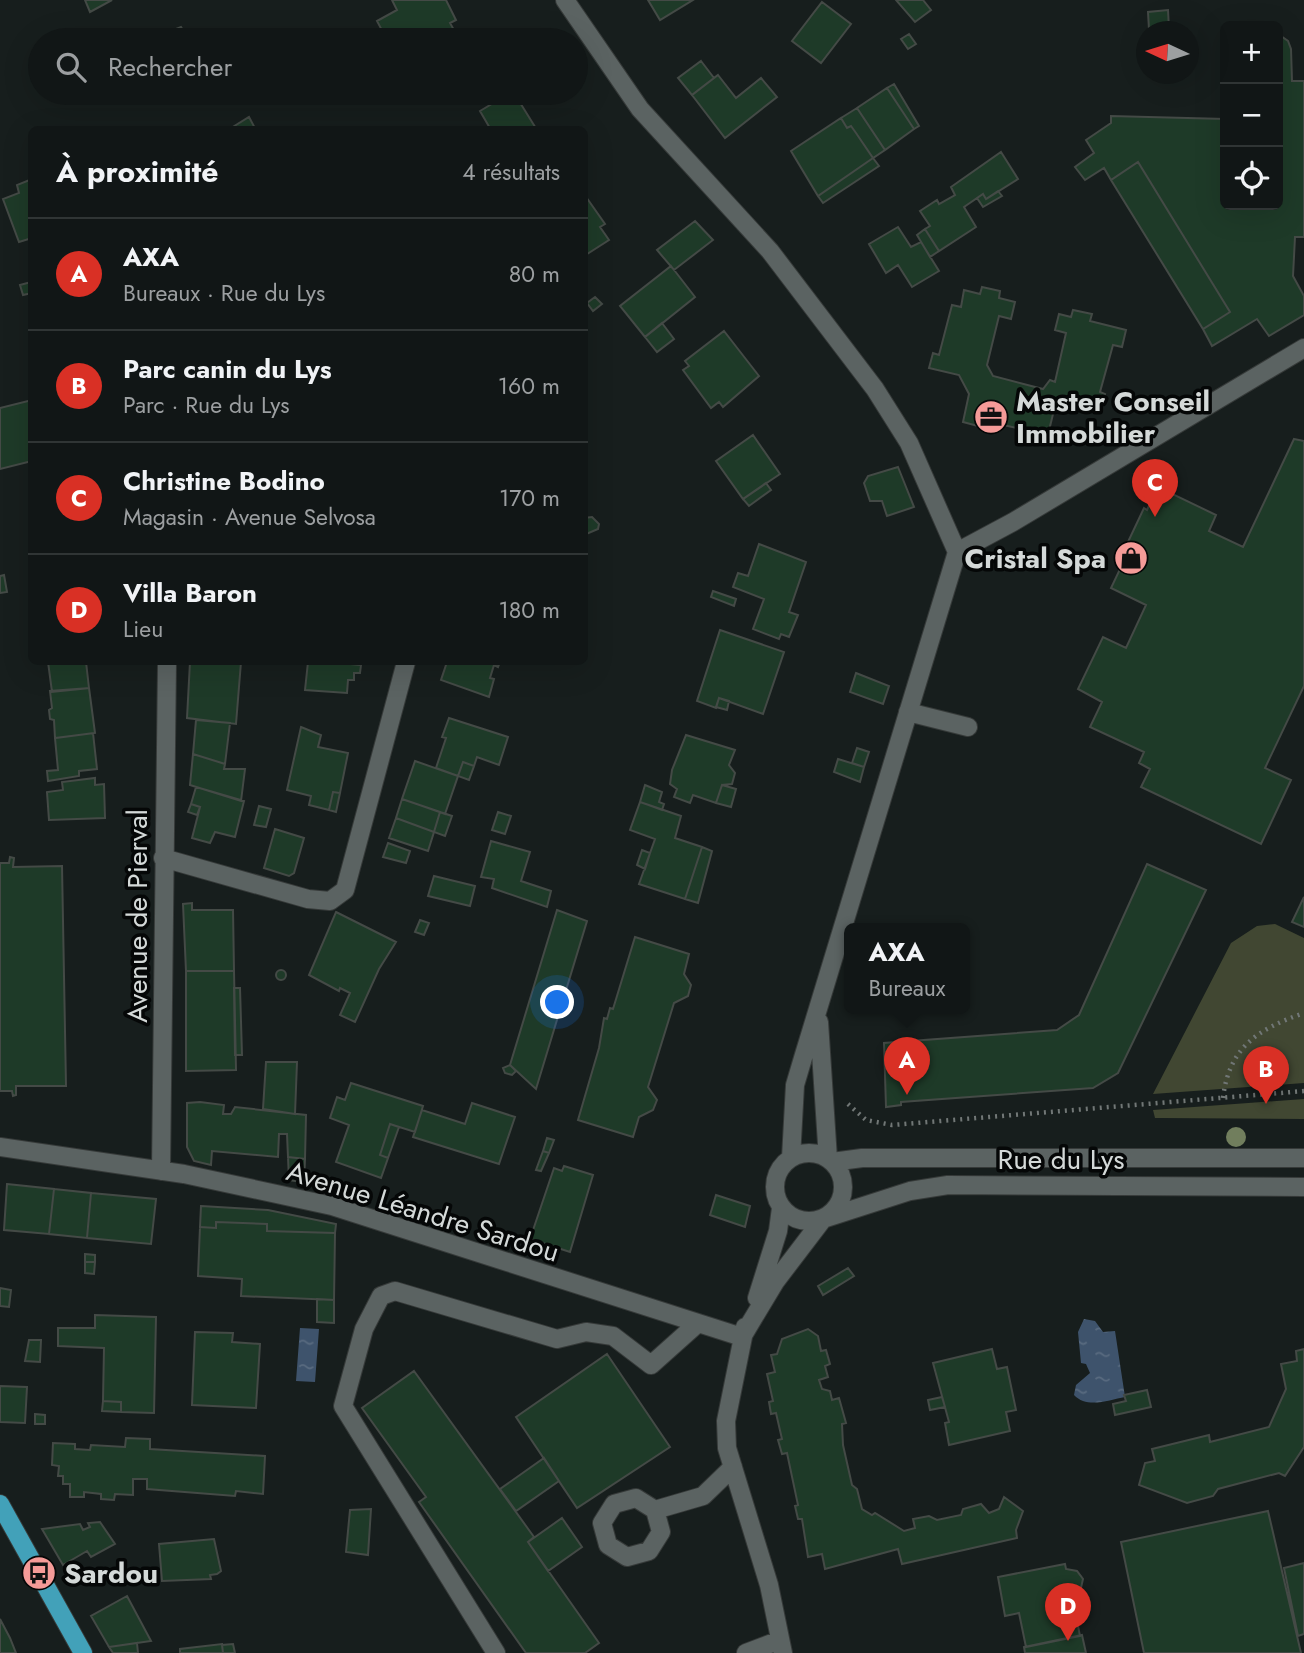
<!DOCTYPE html>
<html lang="fr">
<head>
<meta charset="utf-8">
<style>
  body { margin:0; font-family:Jost,sans-serif; background:#1a1f1f; color:#f1f3f6 }
  .controls { position:absolute; right:21px; top:21px; display:grid; overflow:hidden; border-radius:10px; box-shadow:0 7px 28px #0002 }
  .controls button { width:63px; height:63px; display:grid; place-items:center; padding:0; border:0; border-bottom:2px solid #303535; background:#111616; color:#f1f3f6; font:35px sans-serif }
  .compass { position:absolute; left:1136px; top:21px; width:63px; height:63px; border-radius:50%; background:#111616; box-shadow:0 7px 28px #0002; rotate:274deg }
  .you { position:absolute; left:558px; top:1003px; width:24px; height:24px; margin:-18px; border:5px solid #fff; border-radius:50%; background:#1a73e8; box-shadow:0 0 0 10px #1a73e833 }
  .badge { display:grid; place-items:center; width:46px; height:46px; border-radius:50%; background:#d93025; color:#fff; font-size:23px; font-weight:700 }
  .pin { position:absolute; translate:-50% -58px; filter:drop-shadow(0 2px 4px #0008) }
  .pin::after { content:''; position:absolute; top:37px; width:24px; height:21px; background:inherit; clip-path:polygon(0 0,100% 0,50% 100%) }
  .popup { position:absolute; left:844px; top:923px; width:126px; height:91px; box-sizing:border-box; display:grid; place-content:center; border-radius:10px; background:#111616; filter:drop-shadow(0 2px 5px #0005); font-size:23px; white-space:nowrap; color:#9c9fa1 }
  .popup b { font-size:26px; color:#f1f3f6 }
  .popup::after { content:''; position:absolute; left:50%; top:100%; margin-left:-14px; border:14px solid transparent; border-top-color:#111616 }
  .list { margin:0; padding:0; list-style:none }
  h2 { display:flex; justify-content:space-between; align-items:center; height:91px; margin:0; padding:0 28px; font-size:30px }
  h2 small { font-size:23px; font-weight:400; color:#9c9fa1 }
  .list li { display:grid; grid-template-columns:46px 1fr auto; gap:21px; align-items:center; box-sizing:border-box; height:112px; padding:0 28px; border-top:2px solid #303535 }
  .list b { display:block; font-size:26px; white-space:nowrap }
  .list p { margin:0; font-size:23px; white-space:nowrap; color:#9c9fa1 }
  .list em { font-size:23px; font-style:normal; color:#9c9fa1 }
  .icon { flex:none; width:38px; height:38px; fill:none; stroke:currentColor; stroke-width:2; stroke-linecap:round; stroke-linejoin:round }
  .map { position:relative; flex:none; width:1304px; height:1653px; overflow:hidden }
  .search { position:absolute; background:#111616; box-shadow:0 7px 28px #0002; left:28px; top:28px; width:560px; height:77px; display:flex; align-items:center; gap:18px; box-sizing:border-box; padding:0 24px; border-radius:38px; color:#9c9fa1; font-size:26px }
  .panel { position:absolute; background:#111616; box-shadow:0 7px 28px #0002; left:28px; top:126px; width:560px; height:539px; border-radius:10px }
  .map>svg:first-child { display:block }
  .green { fill:#414732 }
  .water { fill:url(#water-ripples) }
  .building { fill:#1e3a28; stroke:#444a46; stroke-width:2 }
  .lines { fill:none; stroke-linecap:round; stroke-linejoin:round }
  .minor-casing { stroke:#363a39; stroke-width:20 }
  .major-casing { stroke:#363a39; stroke-width:20 }
  .path { stroke:#717776; stroke-width:4.5; stroke-dasharray:2 5; stroke-linecap:butt }
  .minor { stroke:#5b6362; stroke-width:18 }
  .major { stroke:#42a1b9; stroke-width:18 }
  .tree { fill:#717e5d }
  .labels { text-anchor:middle; stroke-width:7; stroke-linejoin:round; paint-order:stroke }
  .poi-label { font-size:28px; font-weight:bold; fill:#d4d9d8; stroke:#050707; text-anchor:start }
  .street-label { font-size:28px; fill:#d4d9d8; stroke:#050707 }
</style>
</head>
<body>
<div class="map">
<svg width="1304" height="1653" viewBox="0 0 1304 1653">
  <defs>
    <pattern id="water-ripples" width="26" height="14" patternUnits="userSpaceOnUse" patternTransform="scale(1.75)"><rect width="26" height="14" fill="#3e536c"/><path d="M2 4q2-2 4 0t4 0M15 11q2-2 4 0t4 0" fill="none" stroke="#596b80"/></pattern>
  </defs>
  <rect width="100%" height="100%" fill="#171e1d"/>
  <path class="green" d="M1275 924 1304 938V1083L1153 1094 1231 943 1257 926Z
    M1304 1099V1119L1160 1118H1155L1153 1110Z"/>
  <path class="water" d="M1084 1319 1095 1321 1103 1332 1115 1331 1125 1397C1109 1400 1087 1409 1074 1395L1076 1385 1090 1373 1086 1364 1081 1363 1078 1332Z
    M300 1328 319 1329 315 1382 296 1381Z"/>
  <path class="building" d="M85 0H112L90 12Z
    M392 0H446L456 20 450 23 459 39 387 40 377 21 397 10Z
    M648 0H693L660 20Z
    M896 0H923L931 10 915 22Z
    M822 2 851 24 821 63 792 41Z
    M1168 10 1169 29 1149 30 1148 12Z
    M181 27 189 40H153L166 33Z
    M909 34 916 44 908 49 901 39Z
    M1278 34 1288 41 1291 49 1292 81H1304V237H1295L1293 276 1304 296V315L1269 336 1257 319 1212 346 1203 329 1230 312 1138 162 1111 180 1104 168 1085 180 1075 167 1094 153 1086 140 1111 123V116L1225 119V205H1278Z
    M701 61 714 78 692 95 678 78Z
    M718 75 736 98 761 78 777 97 725 138 692 95Z
    M894 84 919 126 914 129 887 88Z
    M887 88 914 129 885 150 857 108Z
    M510 93H514L537 130H491L480 111Z
    M857 108 885 150 873 158 856 133 851 126 847 128 841 118Z
    M249 117 256 130H228Z
    M841 118 847 128 851 126 856 133 873 158 818 196 791 151Z
    M1001 152 1018 179 986 199 983 194 964 207 976 227 939 251 925 229 930 226 920 211 937 200 939 204 955 195 951 187Z
    M873 158 879 166 823 203 818 196Z
    M1138 162 1230 312 1203 329 1111 180Z
    M32 179V238L19 242 3 199 19 193 17 185Z
    M998 191 1002 196 983 207 977 198 983 194 986 199Z
    M584 194 605 224 600 227 609 240 584 256Z
    M695 221 713 240 674 270 657 250Z
    M898 227 911 247 921 242 939 271 912 287 898 265 886 273 869 244Z
    M925 229 939 251 930 257 917 235Z
    M671 266 695 297 645 337 620 306Z
    M31 282 32 293 23 295 20 285Z
    M982 287 1000 291 999 298 1015 302 1011 319 999 316 987 365 993 376 1043 389 1050 380 1055 382 1066 333 1055 330 1059 314 1071 317 1073 310 1092 314 1090 321 1126 330 1122 347 1113 345 1100 392 1105 394 1100 411 1072 403 1053 414 1046 443 1030 438 1032 432 1021 429 980 420 978 426 963 422 969 394 959 375 929 368 933 353 939 355 952 305 961 307 964 290 980 294Z
    M595 297 602 304 593 311 587 303Z
    M662 323 674 339 657 352 645 337Z
    M724 331 759 376 723 407 719 402 711 408 683 370 689 366 685 361Z
    M32 400V461L0 469V408Z
    M753 435 780 474 743 499 716 461Z
    M1294 439 1304 441V686L1265 768 1291 780 1261 844 1141 787 1150 769 1139 763 1144 752 1090 727 1102 702 1078 689 1103 637 1126 648 1146 605 1111 588 1122 565 1118 563 1144 508 1147 510 1158 487 1216 515 1209 531 1243 547Z
    M898 467 914 507 887 516 882 501H870L864 483 868 476Z
    M766 483 771 490 749 506 743 499Z
    M592 517 599 524 598 529 584 535V518Z
    M759 544 806 562 789 612 798 615 789 637 781 634 779 639 753 629 764 599 733 587 738 573 748 576Z
    M4 575 7 592 0 593V576Z
    M713 591 736 599 734 606 711 597Z
    M720 630 784 652 763 714 719 698 716 708 697 701Z
    M48 662H86L89 688 52 692Z
    M190 662H241L236 724 187 718Z
    M308 662H350L349 664 361 665 360 673H354V680H348L347 693 305 690Z
    M447 662H500L498 667 494 665 490 678 494 679 489 697 441 680Z
    M856 673 889 686 883 704 850 692Z
    M89 688 95 733 55 738 54 720 50 719 49 710 52 708 50 691Z
    M719 698 729 701 727 710 716 707Z
    M449 718 508 737 499 765 477 757 474 766 463 762 458 776 436 768 446 738 442 737Z
    M196 720 230 723 225 764 193 754Z
    M301 727 321 735 318 747 348 753 340 793 333 792 329 810 309 805 311 796 287 790Z
    M93 733 97 769 79 771V776L48 781 47 771 58 770 55 738Z
    M686 735 735 750 729 765 735 773 732 784 722 785 716 803 693 795 690 803 674 797 677 789 670 784 672 770Z
    M857 748 869 752 864 767 852 763Z
    M193 754 225 764 224 769H245L241 801 190 785Z
    M838 759 864 767 860 782 834 772Z
    M415 761 458 776 445 814 402 799Z
    M463 762 474 766 469 780 458 776Z
    M95 778V785L104 784 105 818 49 820 47 792 63 790 62 782Z
    M645 785 662 792 659 802 664 804 662 810 640 802Z
    M722 785 736 789 731 807 716 803Z
    M196 787 244 801 235 837 215 832 210 843 192 838 200 807 191 804Z
    M333 792 340 793 336 812 329 810Z
    M402 799 440 812 434 832 396 818Z
    M640 802 681 816 675 838 702 847 685 899 639 884 655 839 630 830Z
    M191 804 200 807 197 815 188 812Z
    M259 806 271 809 266 827 254 825Z
    M440 812 452 816 445 836 434 832Z
    M498 812 511 816 505 834 492 830Z
    M396 818 434 832 428 851 389 838Z
    M275 829 304 838 294 873 289 876 264 868Z
    M491 841 530 852 521 881 551 891 547 907 492 888 494 879 481 877Z
    M388 843 410 851 406 863 383 857Z
    M702 847 712 851 698 903 685 899Z
    M642 850 650 853 645 869 637 865Z
    M10 857 14 858 13 867 62 866 66 1086H16V1095L13 1096 12 1091H0V863H9Z
    M1147 864 1206 890 1118 1073 1093 1088 901 1102V1105L886 1107 884 1043 1057 1030 1079 1015Z
    M434 876 475 886 470 906 428 896Z
    M1304 897V927L1292 922Z
    M192 903V910H233L234 971H186L183 904Z
    M557 910 587 921 536 1089 510 1065Z
    M336 912 396 942 379 969 355 1022 340 1015 350 993 340 988 339 991 309 975Z
    M420 920 429 923 424 935 415 932Z
    M635 937 689 954 684 974 691 985 688 996 674 1003 648 1087 657 1100 653 1110 639 1117 633 1137 578 1120 599 1048 604 1018 607 1019 610 1008 613 1009Z
    M276 975a5 5 0 1 1 10 0a5 5 0 1 1-10 0Z
    M186 971H234L236 1070 186 1071Z
    M234 988H240L242 1055H235Z
    M266 1062H297L295 1114 263 1109Z
    M510 1065 516 1071 512 1075 505 1073 503 1068Z
    M351 1083 423 1106 415 1132 390 1124 380 1155 388 1158 381 1178 336 1162 349 1125 330 1118 337 1097 345 1100Z
    M200 1102 224 1105 223 1114H231L235 1107 306 1115 305 1159 288 1157 287 1134H279L278 1157 212 1151 211 1165 194 1161 187 1147V1103Z
    M472 1103 515 1117 499 1164 413 1137 422 1110 465 1124Z
    M390 1124 399 1127 388 1158 380 1155Z
    M547 1138 554 1140 549 1153 543 1151Z
    M543 1151 549 1153 541 1171 536 1170Z
    M288 1157 305 1159 304 1182 289 1180Z
    M564 1166 593 1175 570 1252 530 1239 554 1168 562 1171Z
    M7 1184 54 1189 49 1234 4 1230Z
    M54 1189 91 1193 87 1238 49 1234Z
    M91 1193 156 1199 151 1244 87 1238Z
    M716 1195 750 1206 745 1227 710 1215Z
    M201 1206 268 1210 336 1224 335 1233 267 1231V1224L216 1222V1228L200 1227Z
    M216 1222 267 1224V1231L335 1233 334 1300 241 1296 242 1279 198 1276 200 1227 216 1228Z
    M85 1254 95 1255V1262H85Z
    M85 1262H95L94 1274 85 1273Z
    M848 1268 854 1276 823 1295 818 1286Z
    M0 1288 11 1290 9 1307 0 1306Z
    M317 1299 334 1300V1323L317 1322Z
    M95 1315 156 1317 154 1413 121 1412V1402L103 1401 104 1348 58 1346V1328H95Z
    M808 1329 818 1336 821 1351 826 1350 830 1364 825 1366 828 1377 819 1380 822 1389 830 1391 832 1400 839 1398 846 1423 842 1424 843 1445 852 1485 857 1489 862 1509 872 1515 875 1513 904 1531 915 1528 913 1519 929 1516 937 1520 961 1515 963 1509 981 1504 989 1513 999 1509 1004 1497 1023 1511 1016 1530 1017 1538 902 1564 898 1549 825 1569 822 1554 808 1557 802 1519H798L795 1506 798 1505 787 1453 782 1454 778 1440 782 1439 776 1413 771 1414 769 1402 773 1401 767 1374 775 1372 771 1355 777 1354 782 1339Z
    M195 1332 233 1333 232 1342 260 1344 256 1408 192 1405Z
    M29 1340H41L40 1362 25 1361Z
    M992 1349 997 1369 1007 1367 1016 1410 1006 1412 1010 1431 949 1445 945 1423 949 1422 933 1363Z
    M1304 1349V1447L1285 1476 1279 1473 1218 1489 1213 1496 1187 1503 1139 1485 1145 1463 1155 1461 1152 1449 1209 1435 1210 1442 1269 1427 1286 1389 1281 1364 1297 1361 1296 1351Z
    M607 1354 670 1447 577 1508 516 1417Z
    M414 1371 534 1537 528 1542 599 1643 585 1653H526L419 1502 426 1497 362 1408Z
    M0 1386 27 1387 25 1423 0 1422Z
    M1147 1390 1151 1407 1115 1415 1113 1404 1126 1401 1124 1395Z
    M942 1397 945 1407 930 1410 928 1400Z
    M103 1401 121 1402V1412L102 1411Z
    M35 1414 45 1415V1424H35Z
    M126 1438 150 1439V1449L265 1456 263 1494 236 1491 235 1496 147 1489V1479H133V1495L115 1494 114 1500 101 1499V1494L84 1492V1497H70V1484H63V1476H58L59 1466 52 1465 53 1443 75 1444V1449L90 1450 91 1445 125 1447Z
    M544 1458 559 1481 516 1511 500 1489Z
    M371 1509 368 1555 346 1552 350 1510Z
    M1268 1511 1301 1653H1144L1121 1542Z
    M562 1518 582 1547 548 1571 528 1542Z
    M100 1522 115 1544 91 1557 87 1551 63 1565 42 1529 80 1524 83 1530 90 1527 88 1523Z
    M214 1539 221 1571 217 1574 210 1575 211 1579 162 1581 159 1544Z
    M1304 1563V1634L1298 1636 1284 1568Z
    M1065 1564 1066 1569 1077 1571 1083 1579 1080 1592 1072 1597 1073 1601 1067 1603 1070 1617 1076 1616 1080 1636 1026 1647 1019 1613 1005 1616 998 1577Z
    M127 1596 151 1641 109 1647 91 1616Z
    M0 1619 10 1638 16 1653H0Z
    M1082 1635 1086 1653H1025L1024 1647Z
    M137 1643 138 1653H113L109 1647Z
    M222 1644 223 1653H180V1649Z
    M233 1644 235 1653H223L222 1645Z"/>
  <g class="lines">
    <g class="minor-casing">
      <path id="minor" d="M565 0 640 109 770 251 875 389 909 443 957 552 803 1058 795 1085 791 1158
        M957 552 1013 522 1304 348
        M908 712 968 727
        M163 858 308 899 330 901 345 890 406 662
        M819 1022 828 1159
        M0 1147 184 1174 332 1206 742 1337
        M775 1187a34 34 0 1 1 68 0a34 34 0 1 1-68 0Z
        M832 1162 862 1158H1304
        M161 1171 167 662
        M757 1298 778 1231 781 1208
        M745 1327 726 1421 727 1448 769 1585 783 1653
        M742 1337 775 1282 823 1219 910 1191 948 1185 1304 1187
        M655 1510 661 1532 649 1551 627 1557 608 1545 602 1523 614 1504 636 1498 655 1510 703 1496 733 1467
        M496 1653 343 1406 364 1329 381 1296 395 1291 557 1339 586 1332 613 1336 651 1365 698 1323
        M746 1653 780 1640"/>
    </g>
    <g class="major-casing">
      <path id="major" d="M0 1504 83 1653"/>
    </g>
    <path class="path" d="M1223 1098C1229 1047 1258 1029 1304 1013
      M848 1104 866 1120 892 1125 1304 1091"/>
    <use href="#minor" class="minor"/>
    <use href="#major" class="major"/>
  </g>
  <circle class="tree" cx="1236" cy="1137" r="10"/>
  <defs>
    <g id="office-disc" transform="scale(1.75)"><circle r="9.5" fill="#f59b98" stroke="#050707"/><path d="M-6-3h4V-5.5h4V-3h4V5H-6ZM-1-4.5V-3h2v-1.5ZM-6 0V1H6V0Z" fill="#111"/></g>
    <g id="shop-disc" transform="scale(1.75)"><circle r="9.5" fill="#f59b98" stroke="#050707"/><path d="M-5-2.5h2.3a2.7 3.5 0 0 1 5.4 0H5L5.5 6h-11ZM-1.5-2.5h3a1.5 2.3 0 0 0-3 0Z" fill="#111"/></g>
    <g id="bus-disc" transform="scale(1.75)"><circle r="9.5" fill="#f59b98" stroke="#050707"/><path d="M-5-6H5V4H4V6H2V4H-2V6H-4V4H-5ZM-3.5-4V0h7V-4ZM-3.5 1.2v1.5H-2V1.2ZM2 1.2v1.5H3.5V1.2Z" fill="#111"/></g>
  </defs>
  <g fill-rule="evenodd">
    <use href="#office-disc" x="991" y="417"/>
    <use href="#shop-disc" x="1131" y="558"/>
    <use href="#bus-disc" x="39" y="1573"/>
  </g>
  <g class="labels">
    <g class="poi-label">
      <text x="1016" y="411">Master Conseil<tspan x="1016" dy="32">Immobilier</tspan></text>
      <text x="1106" y="568" text-anchor="end">Cristal Spa</text>
      <text x="64" y="1583">Sardou</text>
    </g>
    <g class="street-label">
      <text transform="translate(137 916) rotate(-90)" y="10">Avenue de Pierval</text>
      <text x="1061" y="1169">Rue du Lys</text>
      <text transform="translate(423 1211) rotate(17)" y="10">Avenue Léandre Sardou</text>
    </g>
  </g>
</svg>
<div class="controls">
<button>+</button>
<button>−</button>
<button><svg class="icon" aria-label="locate" viewBox="0 0 24 24"><circle cx="12" cy="12" r="6"/><path d="M12 2v4M12 18v4M2 12h4M18 12h4"/></svg></button>
</div>
<svg class="compass" viewBox="-18 -18 36 36"><path d="M0-13l5 13h-10z" fill="#e53935"/><path d="M0 13l5-13h-10z" fill="#9c9fa1"/></svg>
<div class="you"></div>
<div class="pin badge" style="left:907px;top:1095px">A</div>
<div class="popup"><b>AXA</b>Bureaux</div>
<div class="pin badge" style="left:1266px;top:1104px">B</div>
<div class="pin badge" style="left:1155px;top:517px">C</div>
<div class="pin badge" style="left:1068px;top:1641px">D</div>
<div class="search"><svg class="icon" aria-label="search" viewBox="0 0 24 24"><circle cx="10" cy="10" r="6"/><path d="M15 15l6 6"/></svg>Rechercher</div>
<section class="panel">
<h2>À proximité<small>4 résultats</small></h2>
<ul class="list">
<li><span class="badge">A</span><div><b>AXA</b><p>Bureaux · Rue du Lys</p></div><em>80 m</em></li>
<li><span class="badge">B</span><div><b>Parc canin du Lys</b><p>Parc · Rue du Lys</p></div><em>160 m</em></li>
<li><span class="badge">C</span><div><b>Christine Bodino</b><p>Magasin · Avenue Selvosa</p></div><em>170 m</em></li>
<li><span class="badge">D</span><div><b>Villa Baron</b><p>Lieu</p></div><em>180 m</em></li>
</ul>
</section>
</div>
</body>
</html>
